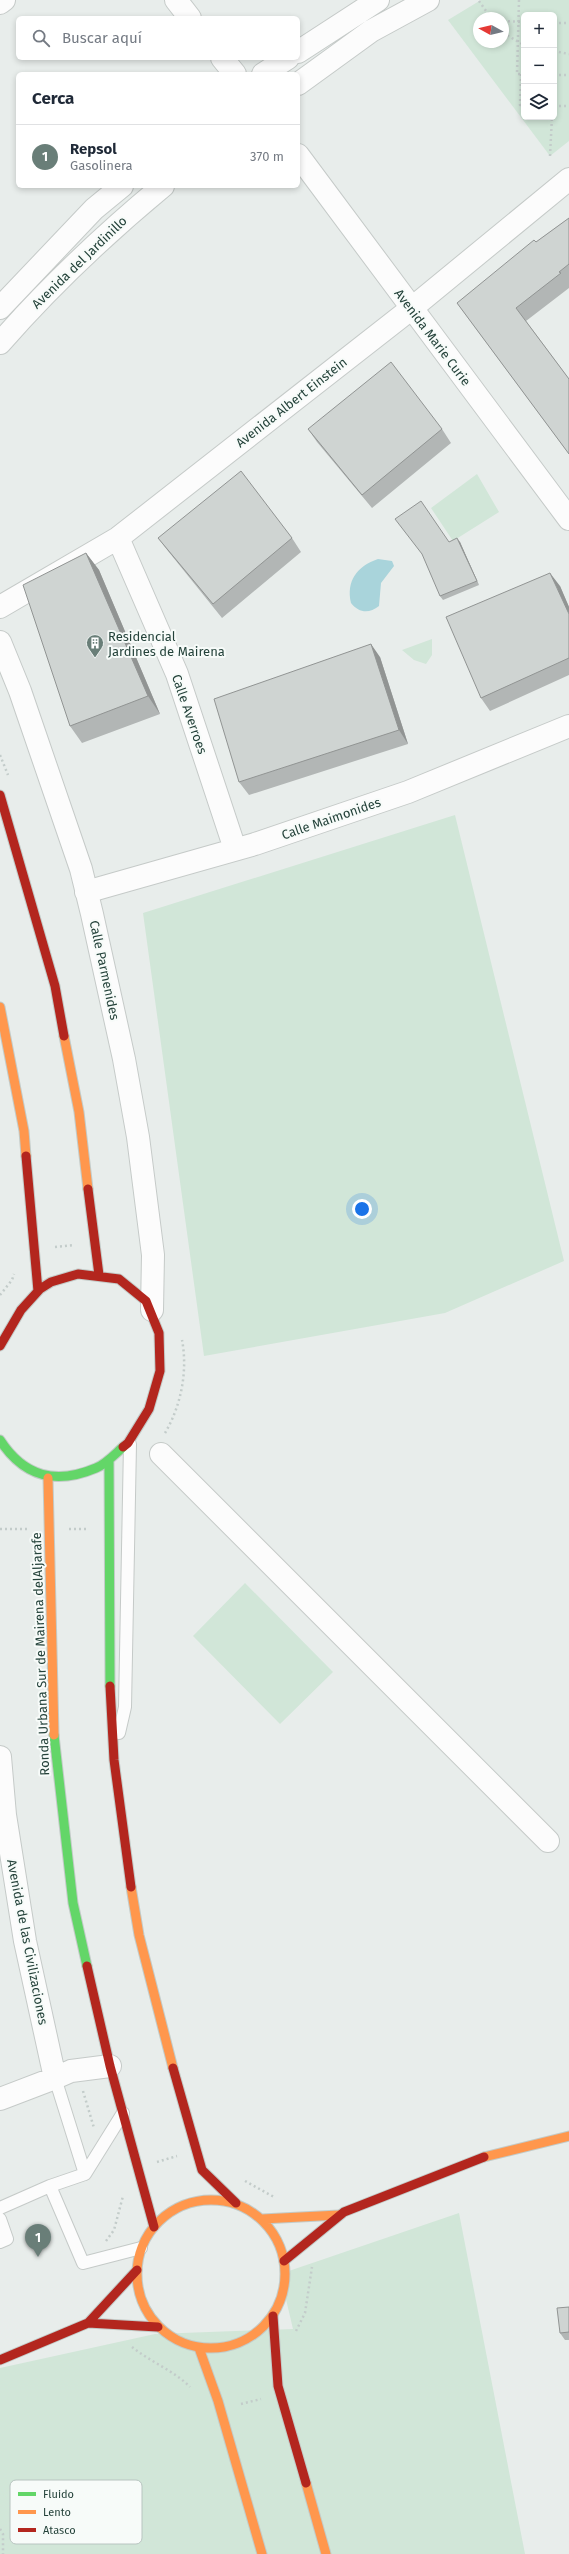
<!DOCTYPE html>
<html lang="es">
<head>
<meta charset="utf-8">
<style>
  body { margin:0; font-family:"Fira Sans",sans-serif; background:#f6f6f7; color:#1f2937 }
  .controls { position:absolute; right:12px; top:12px; display:grid; overflow:hidden; border-radius:6px; box-shadow:0 2px 6px #0003 }
  .controls button { width:36px; height:36px; display:grid; place-items:center; padding:0; border:0; border-bottom:1px solid #e0e1e3; background:#fff; color:#1f2937; font:20px sans-serif }
  .compass { position:absolute; left:473px; top:12px; width:36px; height:36px; border-radius:50%; background:#fff; box-shadow:0 2px 6px #0003; rotate:278deg }
  .you { position:absolute; left:362px; top:1209px; width:14px; height:14px; margin:-10px; border:3px solid #fff; border-radius:50%; background:#1a73e8; box-shadow:0 0 0 6px #1a73e833 }
  .badge { display:grid; place-items:center; width:26px; height:26px; border-radius:50%; background:#697e78; color:#fff; font-size:13px; font-weight:700 }
  .pin { position:absolute; translate:-50% -33px; filter:drop-shadow(0 1px 2px #0008) }
  .pin::after { content:''; position:absolute; top:21px; width:14px; height:12px; background:inherit; clip-path:polygon(0 0,100% 0,50% 100%) }
  .list { margin:0; padding:0; list-style:none }
  h2 { display:flex; justify-content:space-between; align-items:center; height:52px; margin:0; padding:0 16px; font-size:17px }
  h2 small { font-size:13px; font-weight:400; color:#747a83 }
  .list li { display:grid; grid-template-columns:26px 1fr auto; gap:12px; align-items:center; box-sizing:border-box; height:64px; padding:0 16px; border-top:1px solid #e0e1e3 }
  .list b { display:block; font-size:15px; white-space:nowrap }
  .list p { margin:0; font-size:13px; white-space:nowrap; color:#747a83 }
  .list em { font-size:13px; font-style:normal; color:#747a83 }
  .icon { flex:none; width:22px; height:22px; fill:none; stroke:currentColor; stroke-width:2; stroke-linecap:round; stroke-linejoin:round }
  .map { position:relative; flex:none; width:569px; height:2554px; overflow:hidden }
  .search { position:absolute; background:#fff; box-shadow:0 2px 6px #0003; left:16px; top:16px; width:284px; height:44px; display:flex; align-items:center; gap:10px; box-sizing:border-box; padding:0 14px; border-radius:6px; color:#747a83; font-size:15px }
  .panel { position:absolute; background:#fff; box-shadow:0 2px 6px #0003; left:16px; top:72px; width:284px; height:116px; border-radius:6px }
  .map>svg:first-child { display:block }
  .green { fill:#d1e6d8; fill-rule:evenodd }
  .water { fill:#a9d4db }
  .lines { fill:none; stroke-linecap:round; stroke-linejoin:round }
  .lane-casing { stroke:#c5cac8; stroke-width:14 }
  .street-casing { stroke:#c5cac8; stroke-width:24 }
  .fast-casing { stroke:#c3cbc8; stroke-width:11 }
  .slow-casing { stroke:#c3cbc8; stroke-width:11 }
  .jam-casing { stroke:#c3cbc8; stroke-width:11 }
  .path { stroke:#c3ccca; stroke-width:2.5; stroke-dasharray:2 3; stroke-linecap:butt }
  .lane { stroke:#fcfcfc; stroke-width:12 }
  .street { stroke:#fcfcfc; stroke-width:22 }
  .fast { stroke:#63d668; stroke-width:9 }
  .slow { stroke:#ff974d; stroke-width:9 }
  .jam { stroke:#b3261e; stroke-width:9 }
  .wall { fill:#b2b6b5 }
  .shaded-wall { fill:#919493 }
  .building { fill:#cfd4d2; stroke:#919493 }
  .labels { text-anchor:middle; stroke-width:4; stroke-linejoin:round; paint-order:stroke }
  .street-label { font-size:13px; fill:#24423a; stroke:#f7fbf9 }
  .poi-label { font-size:13px; fill:#24423a; stroke:#f7fbf9; text-anchor:start }
  .key { fill:#f7fbf9; stroke:#b8c4c0; stroke-width:1 }
  .key-label { font-size:11px; fill:#24423a }
</style>
</head>
<body>
<div class="map">
<svg width="569" height="2554" viewBox="0 0 569 2554">
  <rect width="100%" height="100%" fill="#e8edeb"/>
  <path class="green" d="M481 0H569V141L550 156 448 20ZM524 15H554V117H524ZM479 18H503V42H479Z
    M477 474 499 512 453 541 431 508Z
    M432 639V655L426 664 414 660 402 650Z
    M455 815 564 1261 445 1313 204 1356 143 913Z
    M245 1583 333 1672 280 1724 193 1636Z
    M459 2213 525 2554H0V2368L155 2334 293 2329 280 2274Z"/>
  <path class="water" d="M378 559 392 561 394 566 381 583 379 606C369 614 359 613 351 603 346 581 357 566 378 559Z"/>
  <g class="lines">
    <g class="lane-casing">
      <path id="lane" d="M119 1733 125 1707 130 1444
        M55 2078 85 2174
        M50 2186 85 2174 123 2113
        M0 2208 50 2186 83 2263 141 2248
        M0 2219 7 2239 0 2242"/>
    </g>
    <g class="street-casing">
      <path id="street" d="M176 0 190 18
        M0 3 4 0
        M298 52 378 0
        M222 58 235 74
        M263 74 288 58
        M298 84 371 31 428 0
        M298 155 569 519
        M0 308 94 209 122 186
        M0 343C50 286 105 234 163 186
        M118 538 177 674 235 849
        M0 607 118 538 412 308 569 179
        M0 642 20 691 81 869 92 914 124 1059 138 1137 153 1255 152 1310
        M86 892 255 844 408 792 569 726
        M161 1454 548 1841
        M0 1757 5 1815 25 1941 55 2078 71 2071 110 2066
        M0 2099 55 2078"/>
    </g>
    <g class="fast-casing">
      <path id="fast" d="M0 1440C24 1477 56 1485 96 1468 106 1464 115 1454 123 1447
        M109 1462 110 1686
        M54 1735 73 1903 87 1966"/>
    </g>
    <g class="slow-casing">
      <path id="slow" d="M0 1007 24 1131 26 1156
        M64 1036 79 1112 88 1189
        M48 1478 54 1735
        M131 1887 139 1935 173 2068
        M484 2157 569 2136
        M137 2274a74 74 0 1 1 148 0a74 74 0 1 1-148 0Z
        M262 2219 339 2215
        M199 2348 218 2401 262 2554
        M306 2483 326 2554"/>
    </g>
    <g class="jam-casing">
      <path id="jam" d="M0 795 55 986 64 1036
        M26 1156 38 1291
        M88 1189 99 1275
        M0 1346 21 1310 40 1289 51 1282 78 1274 119 1279 146 1301 159 1333 160 1371 149 1409 128 1443 123 1447
        M110 1686 114 1760 131 1887
        M87 1966 110 2066 154 2227
        M173 2068 202 2170 236 2203
        M284 2261 344 2212 484 2157
        M273 2316 278 2386 306 2483
        M88 2323 158 2327
        M0 2360 88 2323 137 2270"/>
    </g>
    <path class="path" d="M519 0 517 74H524
      M479 1 491 18
      M503 21 524 22
      M554 23H569
      M503 33 524 45
      M554 51 569 54
      M521 74 520 105H524
      M554 75H569
      M554 106H569
      M550 156 552 117
      M0 755 8 775
      M55 1247 74 1245
      M0 1295 12 1280 14 1274
      M165 1433C181 1406 188 1371 182 1340
      M0 1529H29
      M69 1529H88
      M83 2091 94 2128
      M157 2162 177 2156
      M245 2181 274 2197
      M106 2241 114 2230 123 2196
      M296 2331 305 2313 312 2267
      M132 2347C149 2361 176 2372 190 2387
      M241 2404 261 2399
      M0 2529 3 2534V2554"/>
    <use href="#lane" class="lane"/>
    <use href="#street" class="street"/>
    <use href="#fast" class="fast"/>
    <use href="#slow" class="slow"/>
    <use href="#jam" class="jam"/>
  </g>
  <path class="wall" d="M569 218V288L526 321 569 379V454L457 303 536 242Z
    M308 429H442L451 443 372 508 317 442Z
    M158 538H292L301 552 222 618 168 551Z
    M449 542H460L479 585 443 600 440 596Z
    M86 553 99 570 160 714 82 743 70 726Z
    M560 586 569 607V675L490 711 481 698Z
    M380 657 408 744 249 795 239 782Z
    M569 2307V2340H565L560 2333Z"/>
  <path class="shaded-wall" d="M457 538 460 542 479 585 477 581Z
    M86 553 99 570 160 714 148 696Z
    M550 573 560 586 569 607V614Z
    M371 644 380 657 408 744 399 730Z"/>
  <path class="building" d="M569 218V264L559 272 561 273 516 308 569 379V454L457 303 534 240 536 242Z
    M391 362 442 429 362 495 308 429Z
    M241 471 292 538 213 604 158 538Z
    M421 501 449 542 457 538 477 581 440 596 422 554 395 519Z
    M86 553 148 696 70 726 23 585Z
    M550 573 569 614V658L481 698 446 617Z
    M371 644 399 730 239 782 214 699Z
    M569 2307V2332L560 2333 557 2308Z"/>
  <defs>
    <g id="building-pin" transform="scale(0.9)"><path d="M0 17L-7.5 6A9.5 9.5 0 1 1 7.5 6Z" fill="#697e78" stroke="#f7fbf9"/><path d="M-4-6H4V6H1V3H-1V6H-4ZM-2.5-4.3h1.7v1.8h-1.7ZM.8-4.3h1.7v1.8H.8ZM-2.5-1h1.7V.8h-1.7ZM.8-1h1.7V.8H.8Z" fill="#fff"/></g>
  </defs>
  <g fill-rule="evenodd">
    <use href="#building-pin" x="95" y="643"/>
  </g>
  <g class="labels">
    <g class="street-label">
      <text transform="translate(79 262) rotate(-44)" y="5">Avenida del Jardinillo</text>
      <text transform="translate(433 337) rotate(53)" y="5">Avenida Marie Curie</text>
      <text transform="translate(291 402) rotate(-38)" y="5">Avenida Albert Einstein</text>
      <text transform="translate(190 714) rotate(71)" y="5">Calle Averroes</text>
      <text transform="translate(331 818) rotate(-19)" y="5">Calle Maimonides</text>
      <text transform="translate(105 970) rotate(78)" y="5">Calle Parmenides</text>
      <text transform="translate(40 1654) rotate(-92)" y="5">Ronda Urbana Sur de Mairena delAljarafe</text>
      <text transform="translate(28 1942) rotate(79)" y="5">Avenida de las Civilizaciones</text>
    </g>
    <g class="poi-label">
      <text x="108" y="641">Residencial<tspan x="108" dy="15">Jardines de Mairena</tspan></text>
    </g>
  </g>
  <rect x="10" y="2480" width="132" height="64" rx="6" class="key"/>
  <rect x="18" y="2492" width="18" height="4" fill="#63d668"/>
  <rect x="18" y="2510" width="18" height="4" fill="#ff974d"/>
  <rect x="18" y="2528" width="18" height="4" fill="#b3261e"/>
  <g class="key-label">
    <text x="43" y="2498">Fluido</text>
    <text x="43" y="2516">Lento</text>
    <text x="43" y="2534">Atasco</text>
  </g>
</svg>
<div class="controls">
<button>+</button>
<button>−</button>
<button><svg class="icon" aria-label="layers" viewBox="0 0 24 24"><path d="M12 4l9 5-9 5-9-5zM3 14l9 5 9-5"/></svg></button>
</div>
<svg class="compass" viewBox="-18 -18 36 36"><path d="M0-13l5 13h-10z" fill="#e53935"/><path d="M0 13l5-13h-10z" fill="#747a83"/></svg>
<div class="you"></div>
<div class="pin badge" style="left:38px;top:2257px">1</div>
<div class="search"><svg class="icon" aria-label="search" viewBox="0 0 24 24"><circle cx="10" cy="10" r="6"/><path d="M15 15l6 6"/></svg>Buscar aquí</div>
<section class="panel">
<h2>Cerca<small></small></h2>
<ul class="list">
<li><span class="badge">1</span><div><b>Repsol</b><p>Gasolinera</p></div><em>370 m</em></li>
</ul>
</section>
</div>
</body>
</html>
